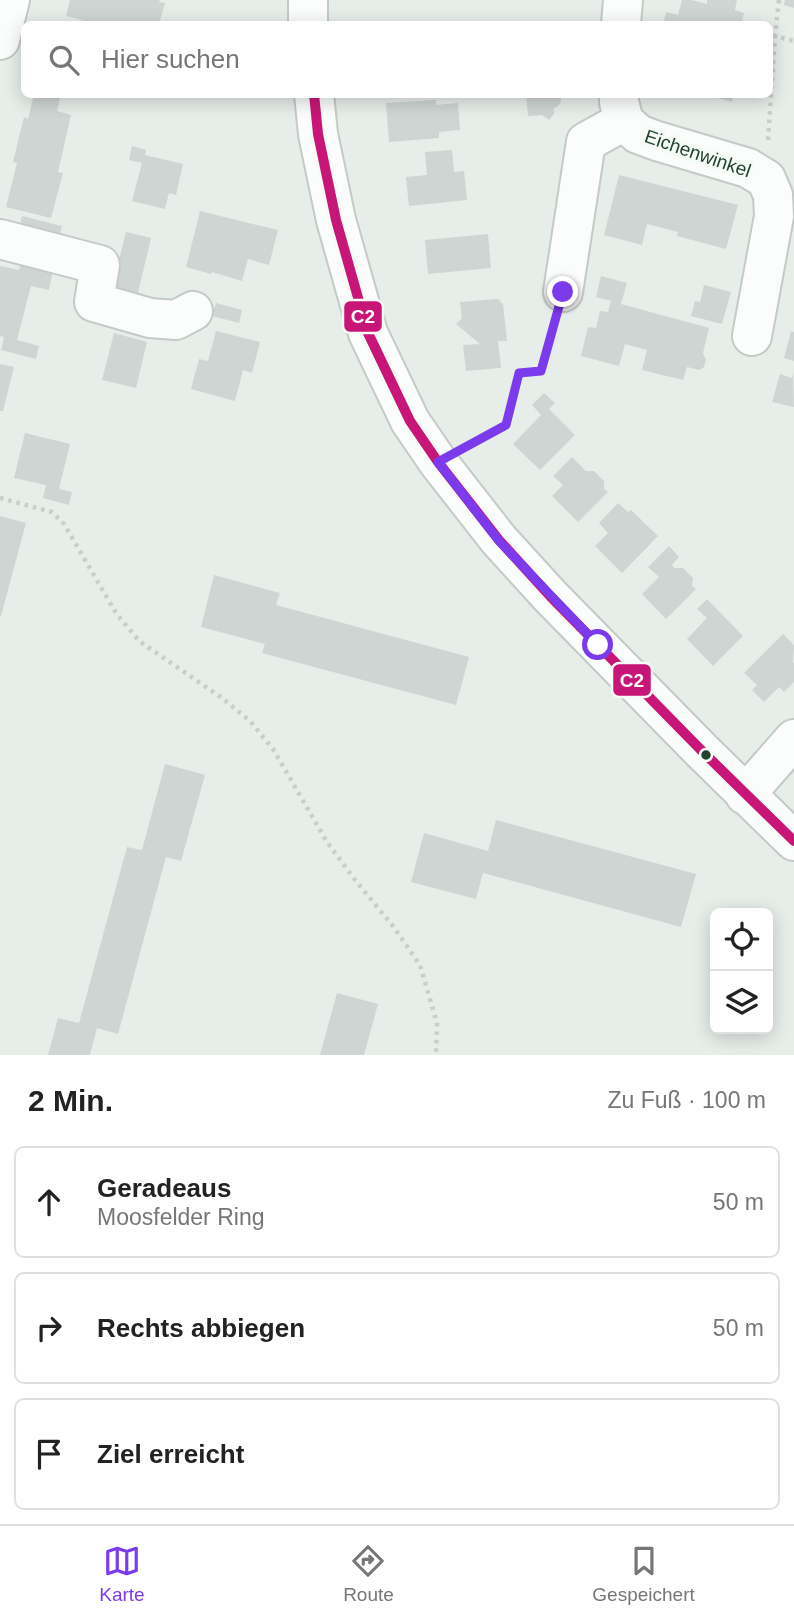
<!DOCTYPE html>
<html lang="de">
<head>
<meta charset="utf-8">
<style>
  body { margin:0; font-family:Arial,sans-serif; background:#f6f6f6; color:#222 }
  .controls { position:absolute; right:21px; bottom:21px; display:grid; overflow:hidden; border-radius:10px; box-shadow:0 4px 18px #0003 }
  .controls button { width:63px; height:63px; display:grid; place-items:center; padding:0; border:0; border-bottom:2px solid #e0e0e0; background:#fff; color:#222; font:35px sans-serif }
  .stop { position:absolute; width:21px; height:21px; margin:-16px; border:5px solid #7c3aed; border-radius:50%; background:#fff }
  .stop.end { background:#7c3aed; border-color:#fff; box-shadow:0 2px 7px #0008 }
  .list { margin:0; padding:0; list-style:none }
  h2 { display:flex; justify-content:space-between; align-items:center; height:91px; margin:0; padding:0 28px; font-size:30px }
  h2 small { font-size:23px; font-weight:400; color:#767676 }
  .list li { display:grid; grid-template-columns:46px 1fr auto; gap:21px; align-items:center; box-sizing:border-box; height:112px; margin:0 14px 14px; padding:0 14px; border:2px solid #e0e0e0; border-radius:10px }
  .list b { display:block; font-size:26px; white-space:nowrap }
  .list p { margin:0; font-size:23px; white-space:nowrap; color:#767676 }
  .list em { font-size:23px; font-style:normal; color:#767676 }
  .icon { flex:none; width:38px; height:38px; fill:none; stroke:currentColor; stroke-width:2; stroke-linecap:round; stroke-linejoin:round }
  .map { position:relative; flex:none; width:794px; height:1055px; overflow:hidden }
  .search { position:absolute; background:#fff; box-shadow:0 4px 18px #0003; left:21px; right:21px; top:21px; height:77px; display:flex; align-items:center; gap:18px; box-sizing:border-box; padding:0 24px; border-radius:10px; color:#767676; font-size:26px }
  .sheet { height:469px; background:#fff }
  nav { display:flex; justify-content:space-around; align-items:center; box-sizing:border-box; height:98px; border-top:2px solid #e0e0e0; background:#fff; font-size:19px; color:#767676 }
  nav a { display:grid; justify-items:center; gap:4px }
  nav .on { color:#7c3aed }
  .map>svg:first-child { display:block }
  .building { fill:#cfd5d2 }
  .lines { fill:none; stroke-linecap:round; stroke-linejoin:round }
  .minor-casing { stroke:#c4cac6; stroke-width:42 }
  .path { stroke:#c6cfc9; stroke-width:4.5; stroke-dasharray:3.5 5; stroke-linecap:butt }
  .minor { stroke:#fbfcfc; stroke-width:38 }
  .bus-1-casing { stroke:#f6fbf7; stroke-width:16 }
  .bus-1 { stroke:#c81578; stroke-width:10 }
  .route { stroke:#7c3aed; stroke-width:9 }
  .bus-dot { fill:#224332; stroke:#f6fbf7; stroke-width:2.5 }
  .labels { text-anchor:middle; stroke-width:7; stroke-linejoin:round; paint-order:stroke }
  .street-label { font-size:19px; fill:#224332; stroke:#f6fbf7 }
  .line-badge { stroke:#f6fbf7; stroke-width:2.5 }
  .badge-label { font-size:19px; text-anchor:middle; font-weight:bold; fill:#fff }
</style>
</head>
<body>
<div class="map">
<svg width="794" height="1055" viewBox="0 0 794 1055">
  <rect width="100%" height="100%" fill="#e7ede9"/>
  <path class="building" d="M70 0H160L159 2 165 3 159 24H97L66 16Z
    M682 0H691L707 4V0H737L735 10 744 13 741 24 689 23 688 24H663L666 12 678 15Z
    M785 0H794V8L784 5Z
    M573 21V24H550L549 23Z
    M34 94H43L60 98 57 111 71 115 58 172 63 173 51 218 6 207 17 163 13 162 24 117 28 119Z
    M526 94H560L561 102 557 107 554 108V114L549 120 542 115 528 116Z
    M704 94H734L732 102Z
    M436 100V105L458 103 460 130 439 132V138L389 142 386 103Z
    M132 146 146 150 145 155 183 164 176 195 169 193 165 209 132 201 142 163 129 160Z
    M452 150 454 172 464 171 467 200 409 206 406 177 427 175 425 152Z
    M619 175 738 205 726 249 677 236 678 232 647 224 642 245 604 235Z
    M200 211 278 230 269 265 248 259 242 281 212 272 211 274 186 267Z
    M22 216 62 226 59 239 19 229Z
    M126 232 151 238 136 301 110 295Z
    M488 234 491 268 428 274 425 240Z
    M22 258 54 266 49 290 31 286 17 340 39 346 36 359 1 350 4 337 0 336V266L19 270Z
    M601 276 627 283 621 304 709 328 703 353 706 360 704 367 699 370 687 367 683 380 642 370 647 350 625 344 619 366 581 356 588 327 596 328 600 311 608 312 611 301 596 297Z
    M704 285 731 292 722 324 691 316 695 301 700 302Z
    M498 299 503 304 507 341H498L501 368 466 371 463 345 480 344 456 324 462 318 460 302Z
    M216 303 242 310 239 323 212 316Z
    M216 331 260 342 252 373 243 370 235 401 191 389 199 359 208 361Z
    M791 331 794 332V361L784 358Z
    M114 333 147 342 136 388 102 380Z
    M0 364 14 367 3 411H0Z
    M793 372 794 407 772 402 780 374 792 378Z
    M544 393 555 403 549 409 575 435 540 470 513 444 541 415 532 405Z
    M25 433 70 444 59 489 72 492 69 505 43 498 46 485 14 478Z
    M572 457 586 471H594L604 481V489L608 492 578 522 552 496 563 485 553 476Z
    M618 503 628 512 631 510 658 536 622 573 595 546 608 533 599 523Z
    M0 516 26 523 1 616H0Z
    M669 546 679 557 672 565 674 568H683L693 578 692 586 696 589 666 619 642 594 659 577 648 567Z
    M214 575 280 593 276 605 469 657 456 705 262 653 265 644 201 627Z
    M707 599 743 636 713 666 687 639 707 618 697 609Z
    M783 634 794 645 793 662 794 664V682L784 692 779 687 764 702 752 690 757 685 744 673Z
    M165 764 205 775 181 861 166 857 118 1034 97 1028 90 1055H48L58 1018 79 1023 127 847 142 850Z
    M496 820 696 874 681 927 483 873 476 899 411 882 424 833 488 851Z
    M337 993 378 1004 364 1055H320Z"/>
  <g class="lines">
    <g class="minor-casing">
      <path id="minor" d="M308 0V24
        M621 24 623 0
        M0 40 10 0
        M314 94 318 134 336 220 368 333 410 421 438 462 499 540 550 596 702 751 794 841
        M619 94V102L624 121 638 134 657 141 748 168 766 179 773 195 774 216 752 336
        M0 239 100 265 94 302 150 318 176 320 193 311
        M563 292 586 142 624 121
        M745 795 794 739"/>
    </g>
    <path class="path" d="M779 0 775 36 794 41
      M768 140 775 36
      M468 446 506 425 519 373 541 371 554 323
      M0 498 52 512 64 524 116 613 139 641 222 698 250 721 273 749 327 842 355 880 393 926 420 965 437 1023 436 1055"/>
    <use href="#minor" class="minor"/>
    <g class="bus-1-casing">
      <path id="bus-1" d="M314 94 318 134 336 220 368 333 410 421 438 462 499 540 550 596 702 751 794 841"/>
    </g>
    <use href="#bus-1" class="bus-1"/>
  </g>
  <g class="lines">
    <path class="route" d="M563 292 541 371 519 373 506 425 438 462 499 541 598 645"/>
  </g>
  <circle class="bus-dot" cx="706" cy="755" r="6"/>
  <g class="labels">
    <g class="street-label">
      <text transform="translate(698 153) rotate(19)" y="7">Eichenwinkel</text>
    </g>
  </g>
  <g class="line-badge">
    <rect x="343" y="300" width="40" height="33" rx="7" fill="#c81578"/>
    <rect x="612" y="663" width="40" height="34" rx="7" fill="#c81578"/>
  </g>
  <g class="badge-label">
    <text x="363" y="323">C2</text>
    <text x="632" y="687">C2</text>
  </g>
</svg>
<div class="controls">
<button><svg class="icon" aria-label="locate" viewBox="0 0 24 24"><circle cx="12" cy="12" r="6"/><path d="M12 2v4M12 18v4M2 12h4M18 12h4"/></svg></button>
<button><svg class="icon" aria-label="layers" viewBox="0 0 24 24"><path d="M12 4l9 5-9 5-9-5zM3 14l9 5 9-5"/></svg></button>
</div>
<div class="stop" style="left:598px;top:645px"></div>
<div class="stop end" style="left:563px;top:292px"></div>
<div class="search"><svg class="icon" aria-label="search" viewBox="0 0 24 24"><circle cx="10" cy="10" r="6"/><path d="M15 15l6 6"/></svg>Hier suchen</div>
</div>
<section class="sheet">
<h2>2 Min.<small>Zu Fuß · 100 m</small></h2>
<ul class="list">
<li><svg class="icon" aria-label="ahead" viewBox="0 0 24 24"><path d="M12 20V5M6 11l6-6 6 6"/></svg><div><b>Geradeaus</b><p>Moosfelder Ring</p></div><em>50 m</em></li>
<li><svg class="icon" aria-label="right" viewBox="0 0 24 24"><path d="M7 20v-9h11M14 6l5 5-5 5"/></svg><div><b>Rechts abbiegen</b></div><em>50 m</em></li>
<li><svg class="icon" aria-label="arrive" viewBox="0 0 24 24"><path d="M6 21V4h12l-3 4 3 4H6"/></svg><div><b>Ziel erreicht</b></div></li>
</ul>
</section>
<nav>
<a class="on"><svg class="icon" aria-label="map" viewBox="0 0 24 24"><path d="M3 6l6-2 6 2 6-2v14l-6 2-6-2-6 2zM9 4v14M15 6v14"/></svg>Karte</a>
<a><svg class="icon" aria-label="directions" viewBox="0 0 24 24"><path d="M12 3l9 9-9 9-9-9zM9 14v-3h6M13 9l2 2-2 2"/></svg>Route</a>
<a><svg class="icon" aria-label="saved" viewBox="0 0 24 24"><path d="M7 4h10v16l-5-4-5 4z"/></svg>Gespeichert</a>
</nav>
</body>
</html>
